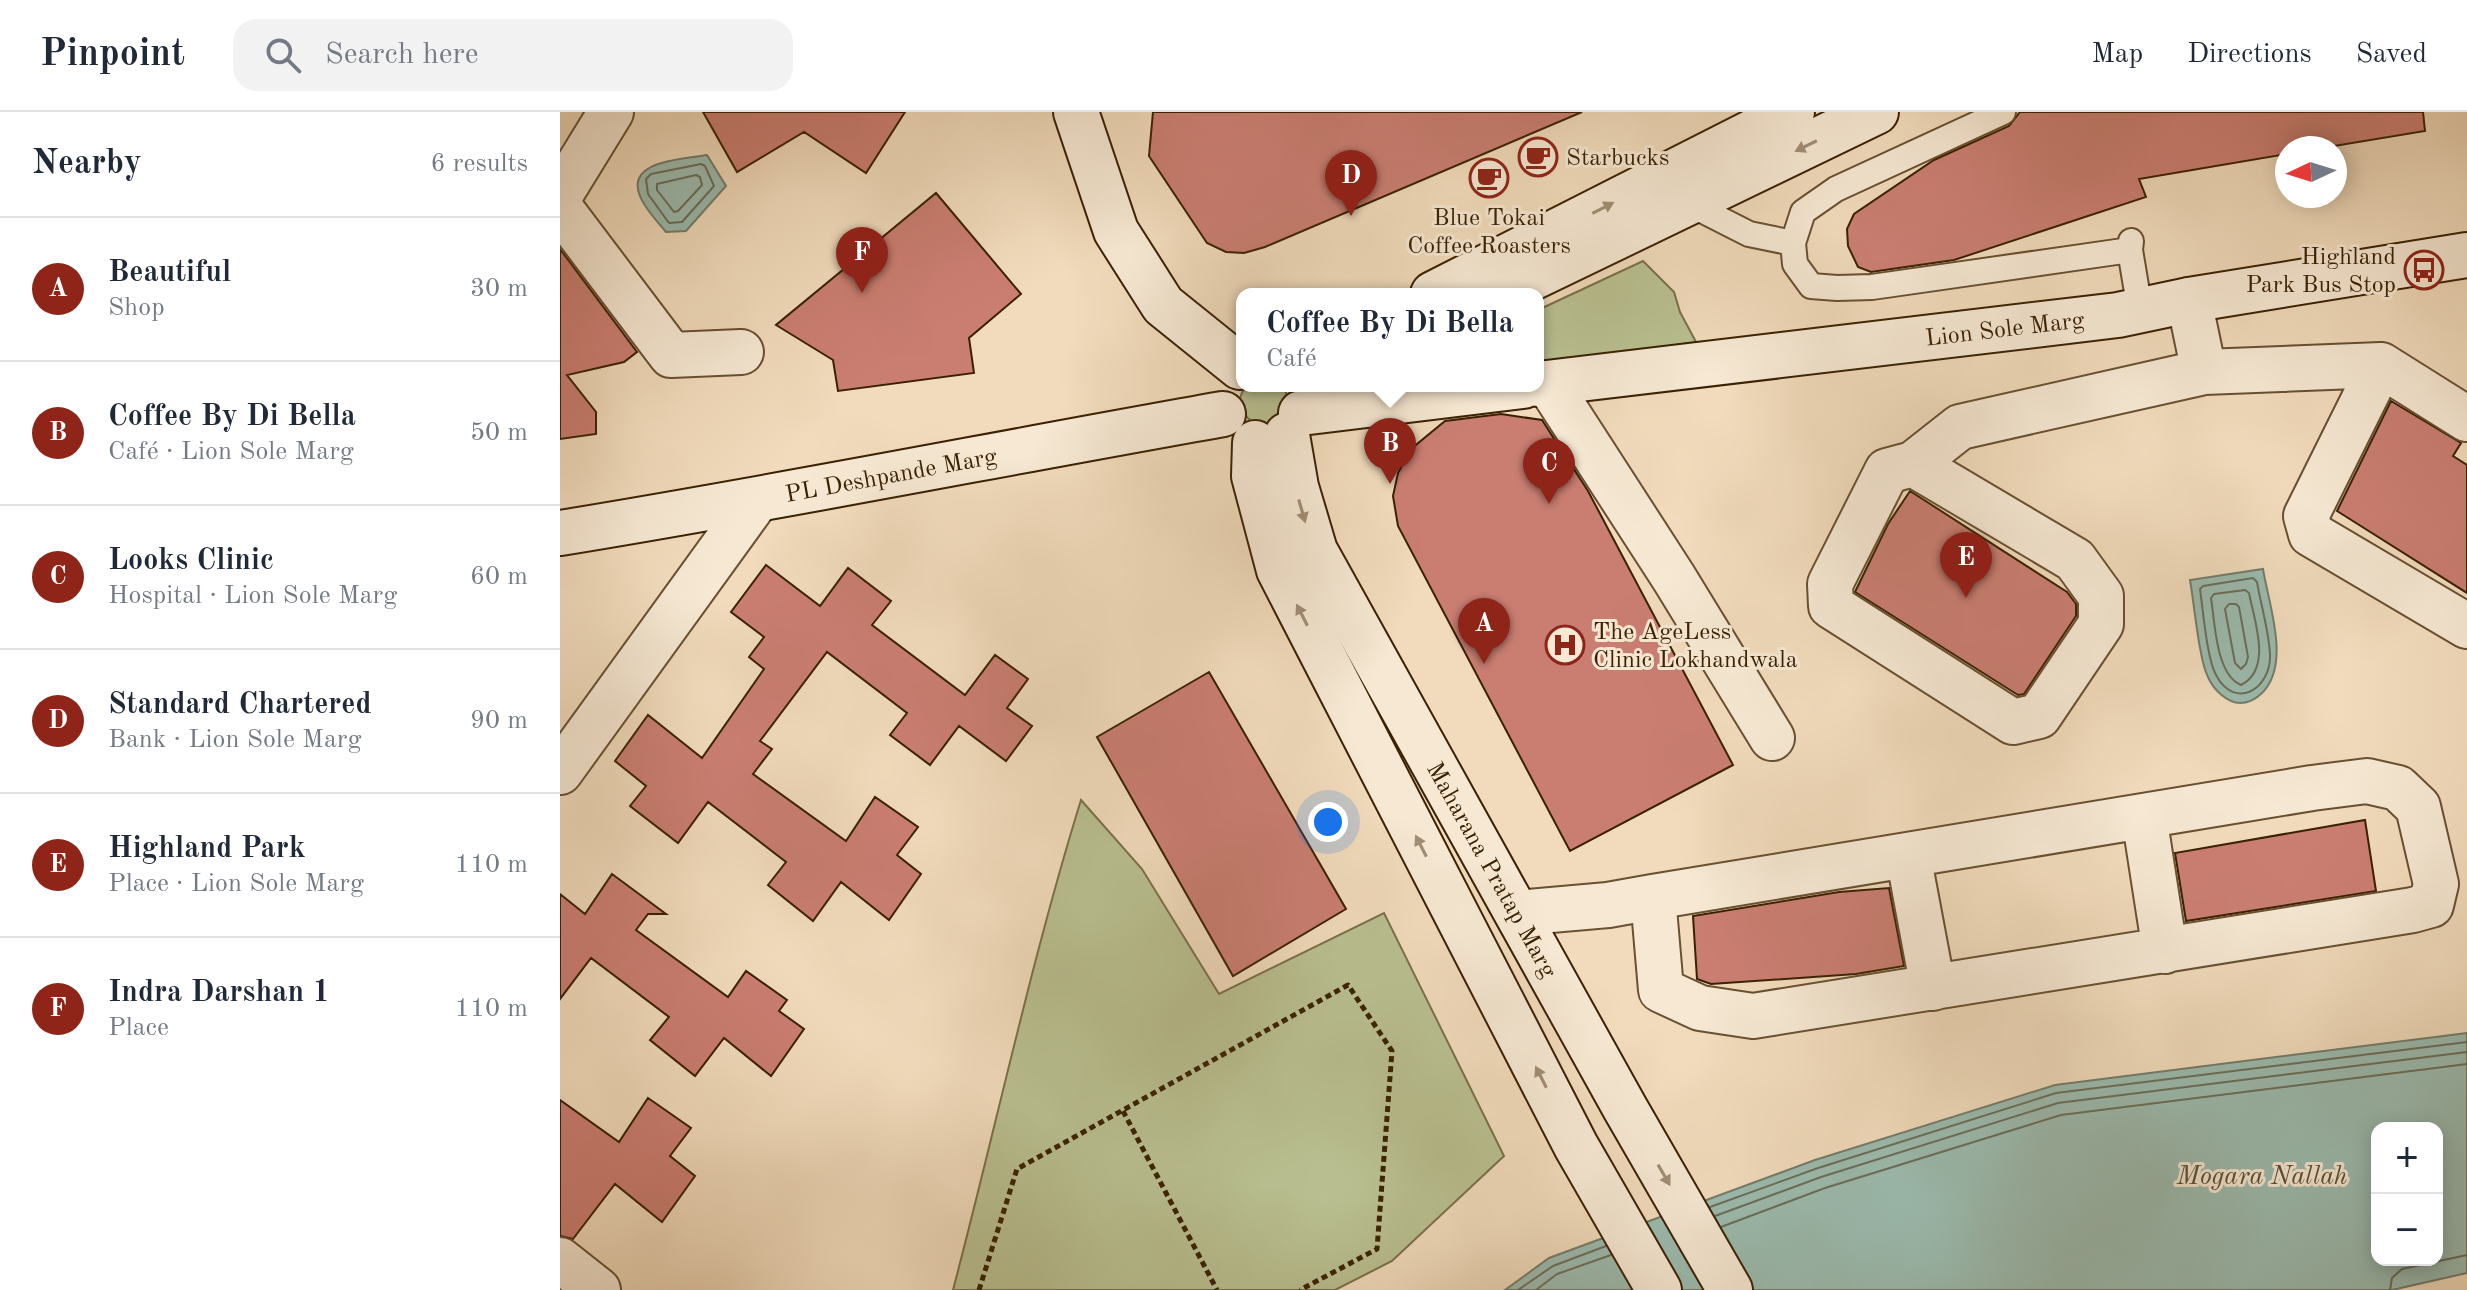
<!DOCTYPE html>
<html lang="en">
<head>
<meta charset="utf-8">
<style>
  body { margin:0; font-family:"Old Standard TT",serif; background:#f2f2f3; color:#1f2937 }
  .controls { position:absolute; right:24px; bottom:24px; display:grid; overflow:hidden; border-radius:16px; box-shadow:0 4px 20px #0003 }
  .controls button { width:72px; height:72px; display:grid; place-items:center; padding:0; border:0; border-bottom:2px solid #e0e1e3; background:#fff; color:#1f2937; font:40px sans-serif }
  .compass { position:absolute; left:1715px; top:24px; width:72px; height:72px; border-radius:50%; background:#fff; box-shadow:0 4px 20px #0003; rotate:266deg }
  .you { position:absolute; left:768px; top:710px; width:28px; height:28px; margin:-20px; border:6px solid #fff; border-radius:50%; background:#1a73e8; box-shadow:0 0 0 12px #1a73e833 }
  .badge { display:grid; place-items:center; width:52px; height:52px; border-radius:50%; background:#8f2418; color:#fff; font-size:26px; font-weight:700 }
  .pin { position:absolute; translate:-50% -66px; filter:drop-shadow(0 2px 4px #0008) }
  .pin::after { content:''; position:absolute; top:42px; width:28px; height:24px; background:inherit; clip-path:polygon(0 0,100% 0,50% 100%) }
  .popup { position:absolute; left:676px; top:176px; width:308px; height:104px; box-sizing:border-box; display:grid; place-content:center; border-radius:16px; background:#fff; filter:drop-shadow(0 2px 6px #0005); font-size:26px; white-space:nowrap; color:#747a83 }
  .popup b { font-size:30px; color:#1f2937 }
  .popup::after { content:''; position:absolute; left:50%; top:100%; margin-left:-16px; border:16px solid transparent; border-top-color:#fff }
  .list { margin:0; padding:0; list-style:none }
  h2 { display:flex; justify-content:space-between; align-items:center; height:104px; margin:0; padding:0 32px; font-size:34px }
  h2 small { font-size:26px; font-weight:400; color:#747a83 }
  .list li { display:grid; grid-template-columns:52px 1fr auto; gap:24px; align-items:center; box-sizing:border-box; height:144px; padding:0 32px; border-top:2px solid #e0e1e3 }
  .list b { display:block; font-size:30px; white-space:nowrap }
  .list p { margin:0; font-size:26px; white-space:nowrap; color:#747a83 }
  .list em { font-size:26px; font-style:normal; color:#747a83 }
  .icon { flex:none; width:44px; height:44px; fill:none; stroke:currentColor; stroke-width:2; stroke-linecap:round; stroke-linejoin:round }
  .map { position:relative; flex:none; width:1907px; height:1178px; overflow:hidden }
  header { display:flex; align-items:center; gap:48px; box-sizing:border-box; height:112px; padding:0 40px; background:#fff; border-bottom:2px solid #e0e1e3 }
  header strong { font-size:38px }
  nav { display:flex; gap:44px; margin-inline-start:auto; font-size:28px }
  .search { width:560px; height:72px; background:#f2f2f3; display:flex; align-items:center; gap:20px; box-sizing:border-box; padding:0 28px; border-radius:24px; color:#747a83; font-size:30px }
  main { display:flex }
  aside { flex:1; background:#fff }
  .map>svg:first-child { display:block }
  .green { fill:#b9c091; stroke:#7a704a; stroke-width:2 }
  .water { fill:#9bbbaf; stroke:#747d6a; stroke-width:2; fill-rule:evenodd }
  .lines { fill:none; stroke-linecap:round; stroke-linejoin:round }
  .shore { stroke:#6a6e59; stroke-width:2 }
  .building { fill:#ca7e72; stroke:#3a2103; stroke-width:2 }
  .lane-casing { stroke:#685031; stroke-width:28 }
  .street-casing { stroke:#685031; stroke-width:48 }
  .secondary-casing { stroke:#3a2103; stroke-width:48 }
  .path { stroke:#3a2103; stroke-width:5; stroke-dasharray:6 4; stroke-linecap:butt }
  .lane { stroke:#f6e8d3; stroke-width:24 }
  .street { stroke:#f6e8d3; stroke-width:44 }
  .secondary { stroke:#f6e8d3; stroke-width:44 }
  .oneway { fill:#a18e75 }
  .labels { text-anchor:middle; stroke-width:6; stroke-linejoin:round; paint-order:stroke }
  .poi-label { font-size:24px; fill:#3a2103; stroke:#f6e8d3; text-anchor:start }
  .street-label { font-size:24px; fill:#3a2103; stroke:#f6e8d3 }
  .water-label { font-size:26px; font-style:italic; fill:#574f37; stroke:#f6e8d3 }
</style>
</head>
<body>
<header>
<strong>Pinpoint</strong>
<div class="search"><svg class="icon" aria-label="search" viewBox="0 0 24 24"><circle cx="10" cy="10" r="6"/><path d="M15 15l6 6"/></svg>Search here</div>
<nav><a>Map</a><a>Directions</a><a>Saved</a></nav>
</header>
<main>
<aside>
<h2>Nearby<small>6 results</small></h2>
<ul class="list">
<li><span class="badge">A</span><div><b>Beautiful</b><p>Shop</p></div><em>30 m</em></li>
<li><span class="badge">B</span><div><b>Coffee By Di Bella</b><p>Café · Lion Sole Marg</p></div><em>50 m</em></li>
<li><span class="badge">C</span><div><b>Looks Clinic</b><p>Hospital · Lion Sole Marg</p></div><em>60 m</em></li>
<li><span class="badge">D</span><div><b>Standard Chartered</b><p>Bank · Lion Sole Marg</p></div><em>90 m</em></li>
<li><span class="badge">E</span><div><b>Highland Park</b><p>Place · Lion Sole Marg</p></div><em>110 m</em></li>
<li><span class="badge">F</span><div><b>Indra Darshan 1</b><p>Place</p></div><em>110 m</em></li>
</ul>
</aside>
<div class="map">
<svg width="1907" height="1178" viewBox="0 0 1907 1178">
  <rect width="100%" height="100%" fill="#f1dbbc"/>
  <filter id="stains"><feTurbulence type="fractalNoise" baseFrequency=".0025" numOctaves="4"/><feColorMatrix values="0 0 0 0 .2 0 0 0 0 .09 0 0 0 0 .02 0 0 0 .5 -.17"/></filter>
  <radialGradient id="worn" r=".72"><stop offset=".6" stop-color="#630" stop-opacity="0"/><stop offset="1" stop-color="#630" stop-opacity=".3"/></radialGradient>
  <path class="green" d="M1083 149 1114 180 1120 200 1136 230 978 252V198Z
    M686 274H723L729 288 727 300 709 314C687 313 671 294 686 274Z
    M521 688 582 757 659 882 824 801 944 1044 832 1149 775 1178H393C436 1015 471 849 521 688Z"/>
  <path class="water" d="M147 43 166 74 126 119 106 120C97 109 85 97 80 84 65 48 124 47 147 43Z
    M1703 457C1709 494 1731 552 1702 581 1696 587 1690 591 1680 591 1667 591 1653 577 1648 565 1639 548 1634 490 1630 468Z
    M1907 921V1161L1832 1178H945L989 1146 1255 1048 1495 973ZM1817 1016H1877V1148H1817Z"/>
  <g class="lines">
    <path class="shore" d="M141 52 145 54 154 74 122 110 109 111 88 82 86 67 91 62Z
      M136 63 140 65 142 73 118 99 114 100 97 78V72Z
      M1693 466 1697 470C1701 494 1709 519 1710 543 1711 577 1675 599 1656 563 1647 547 1643 498 1640 477L1643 474Z
      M1685 478 1689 481C1694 508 1713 557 1681 573 1656 563 1655 511 1651 486L1654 482Z
      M1669 492H1676L1679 495 1688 545 1686 552 1681 557 1675 551 1665 497Z
      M1150 1095 1258 1056 1496 981 1907 930
      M1155 1104 1261 1065 1498 991 1907 940
      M1161 1115 1265 1076 1501 1003 1907 952
      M958 1178 993 1154 1046 1134
      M976 1178 997 1162 1051 1143
      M1830 1178 1832 1166 1842 1157 1907 1143"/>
  </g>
  <path class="building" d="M143 0H345L306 61 244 20 177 60Z
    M593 0H1022L705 135 684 141 666 140 647 131 589 44Z
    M1460 0H1863L1865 19 1762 36H1727V42L1579 67 1586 85 1394 148 1311 160 1298 155 1288 134 1287 117 1294 102 1374 48 1449 14Z
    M376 81 461 182 409 226 414 261 278 279 273 248 216 213Z
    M0 137 77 240 64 250 7 263 36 300V322L0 327Z
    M1831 289 1901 331 1893 344 1907 353V481L1777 399Z
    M941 302 982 308 1028 379 1173 653 1010 739 838 414 833 384 838 361 851 337 885 309Z
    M1350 379 1507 480 1516 492V504L1464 582 1458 583 1295 480 1328 412Z
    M206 453 260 494 288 456 331 489 312 513 405 583 435 543 468 567 447 596 472 614 446 649 399 614 370 653 330 623 347 601 267 540 200 629 212 637 193 662 286 729 315 685 358 715 337 743 361 762 329 808 281 770 253 809 208 773 226 750 148 690 118 731 70 694 86 674 55 649 88 603 142 646 204 557 189 545 204 525 171 500Z
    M649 560 786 797 673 864 537 625Z
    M1805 708 1816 779 1626 809 1615 741Z
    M52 762 106 802H88L76 818 168 885 186 859 227 888 219 899 244 917 211 964 164 926 135 964 90 928 109 905 31 846 0 887V782L25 802Z
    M1329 776 1344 854 1296 862 1151 872 1137 867 1133 804 1279 780Z
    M88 986 131 1016 110 1044 135 1064 102 1110 55 1072 13 1127 0 1124V988L59 1030Z"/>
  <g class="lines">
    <g class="lane-casing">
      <path id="lane" d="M1443 0 1276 77 1243 100 1233 131 1235 152 1251 174 1277 176 1312 175 1570 138
        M1128 91 1189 122 1233 131
        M1571 129 1570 138 1580 198"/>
    </g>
    <g class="street-casing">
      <path id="street" d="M0 83 51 0
        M0 96 111 243 181 240
        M1629 188 1644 260 1821 253 1907 307
        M1821 253 1746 404 1751 422 1907 514
        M988 271 1114 466 1212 626
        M1353 352 1515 448 1541 484V512L1479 604 1453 610 1271 494 1270 472 1327 359 1353 352 1400 315 1644 260
        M0 660 196 389
        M1584 704 1605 839
        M1348 743 1373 876
        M957 801 1048 793 1093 785 1752 676 1807 669 1838 676 1858 695 1876 772 1871 793 1853 798 1193 904 1140 896 1101 878 1093 785
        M0 1148 38 1178"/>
    </g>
    <g class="secondary-casing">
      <g id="secondary">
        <path d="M516 0 556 119 603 193 680 255"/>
        <path d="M873 182 1232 0"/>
        <path d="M939 182 1316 0"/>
        <path id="s1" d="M978 272 1558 203 1629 188 1907 143"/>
        <path d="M741 301 963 274"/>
        <path id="s2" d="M727 323 736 375 755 439 1065 996 1170 1178"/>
        <path d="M695 331 694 364 719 458 1016 1034 1099 1178"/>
        <path id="s3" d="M0 421C222 385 442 341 663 302"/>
      </g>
    </g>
    <path class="path" d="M563 999 657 1178
      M419 1178 457 1057 788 873 832 939 817 1137 740 1178"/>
    <use href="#lane" class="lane"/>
    <use href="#street" class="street"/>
    <use href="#secondary" class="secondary"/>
  </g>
  <defs><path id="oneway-solid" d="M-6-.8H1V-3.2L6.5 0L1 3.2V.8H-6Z" transform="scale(2)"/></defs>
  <g class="oneway">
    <use href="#oneway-solid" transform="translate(1246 34) rotate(154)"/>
    <use href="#oneway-solid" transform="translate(1043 96) rotate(-27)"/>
    <use href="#oneway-solid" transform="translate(742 399) rotate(74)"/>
    <use href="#oneway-solid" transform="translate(742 503) rotate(-117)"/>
    <use href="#oneway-solid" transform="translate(861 734) rotate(-117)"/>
    <use href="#oneway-solid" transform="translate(981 965) rotate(-117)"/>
    <use href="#oneway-solid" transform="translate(1104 1063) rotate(60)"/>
  </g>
  <defs>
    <g id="cafe-ring" transform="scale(2)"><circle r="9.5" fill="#f6e8d3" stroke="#8f2418" stroke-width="1.5"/><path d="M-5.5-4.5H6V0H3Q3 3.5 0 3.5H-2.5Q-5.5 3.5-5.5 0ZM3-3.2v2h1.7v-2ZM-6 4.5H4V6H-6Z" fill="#8f2418"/></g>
    <g id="bus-ring" transform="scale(2)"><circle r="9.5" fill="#f6e8d3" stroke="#8f2418" stroke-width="1.5"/><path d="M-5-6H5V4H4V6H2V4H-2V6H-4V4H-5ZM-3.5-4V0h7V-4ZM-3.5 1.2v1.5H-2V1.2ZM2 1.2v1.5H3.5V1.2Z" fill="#8f2418"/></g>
    <g id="hospital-ring" transform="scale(2)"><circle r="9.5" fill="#f6e8d3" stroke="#8f2418" stroke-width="1.5"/><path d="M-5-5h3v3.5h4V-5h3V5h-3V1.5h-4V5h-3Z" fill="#8f2418"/></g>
  </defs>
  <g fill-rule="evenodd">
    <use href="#cafe-ring" x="978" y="45"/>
    <use href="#cafe-ring" x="929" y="66"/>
    <use href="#bus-ring" x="1864" y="158"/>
    <use href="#hospital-ring" x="1005" y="533"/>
  </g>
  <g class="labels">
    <g class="poi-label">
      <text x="1006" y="53">Starbucks</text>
      <text x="929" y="113" text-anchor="middle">Blue Tokai<tspan x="929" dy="28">Coffee Roasters</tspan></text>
      <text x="1836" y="152" text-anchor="end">Highland<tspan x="1836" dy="28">Park Bus Stop</tspan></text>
      <text x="1033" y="527">The AgeLess<tspan x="1033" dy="28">Clinic Lokhandwala</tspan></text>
    </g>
    <g class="street-label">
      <text dy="8" stroke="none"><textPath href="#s1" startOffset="470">Lion Sole Marg</textPath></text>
      <text dy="8" stroke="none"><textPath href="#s3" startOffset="336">PL Deshpande Marg</textPath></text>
      <text dy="8" stroke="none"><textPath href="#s2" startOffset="484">Maharana Pratap Marg</textPath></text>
    </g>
    <g class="water-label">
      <text x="1702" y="1072">Mogara Nallah</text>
    </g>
  </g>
  <rect width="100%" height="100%" filter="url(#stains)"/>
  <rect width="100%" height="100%" fill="url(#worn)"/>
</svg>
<div class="controls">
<button>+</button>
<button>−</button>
</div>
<svg class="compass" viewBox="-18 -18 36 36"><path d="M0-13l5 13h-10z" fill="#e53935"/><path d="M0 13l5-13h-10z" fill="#747a83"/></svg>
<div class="you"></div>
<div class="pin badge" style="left:924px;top:552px">A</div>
<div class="pin badge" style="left:830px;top:372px">B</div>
<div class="popup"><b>Coffee By Di Bella</b>Café</div>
<div class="pin badge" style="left:989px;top:392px">C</div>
<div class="pin badge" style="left:791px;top:104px">D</div>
<div class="pin badge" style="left:1406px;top:486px">E</div>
<div class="pin badge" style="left:302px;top:181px">F</div>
</div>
</main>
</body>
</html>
